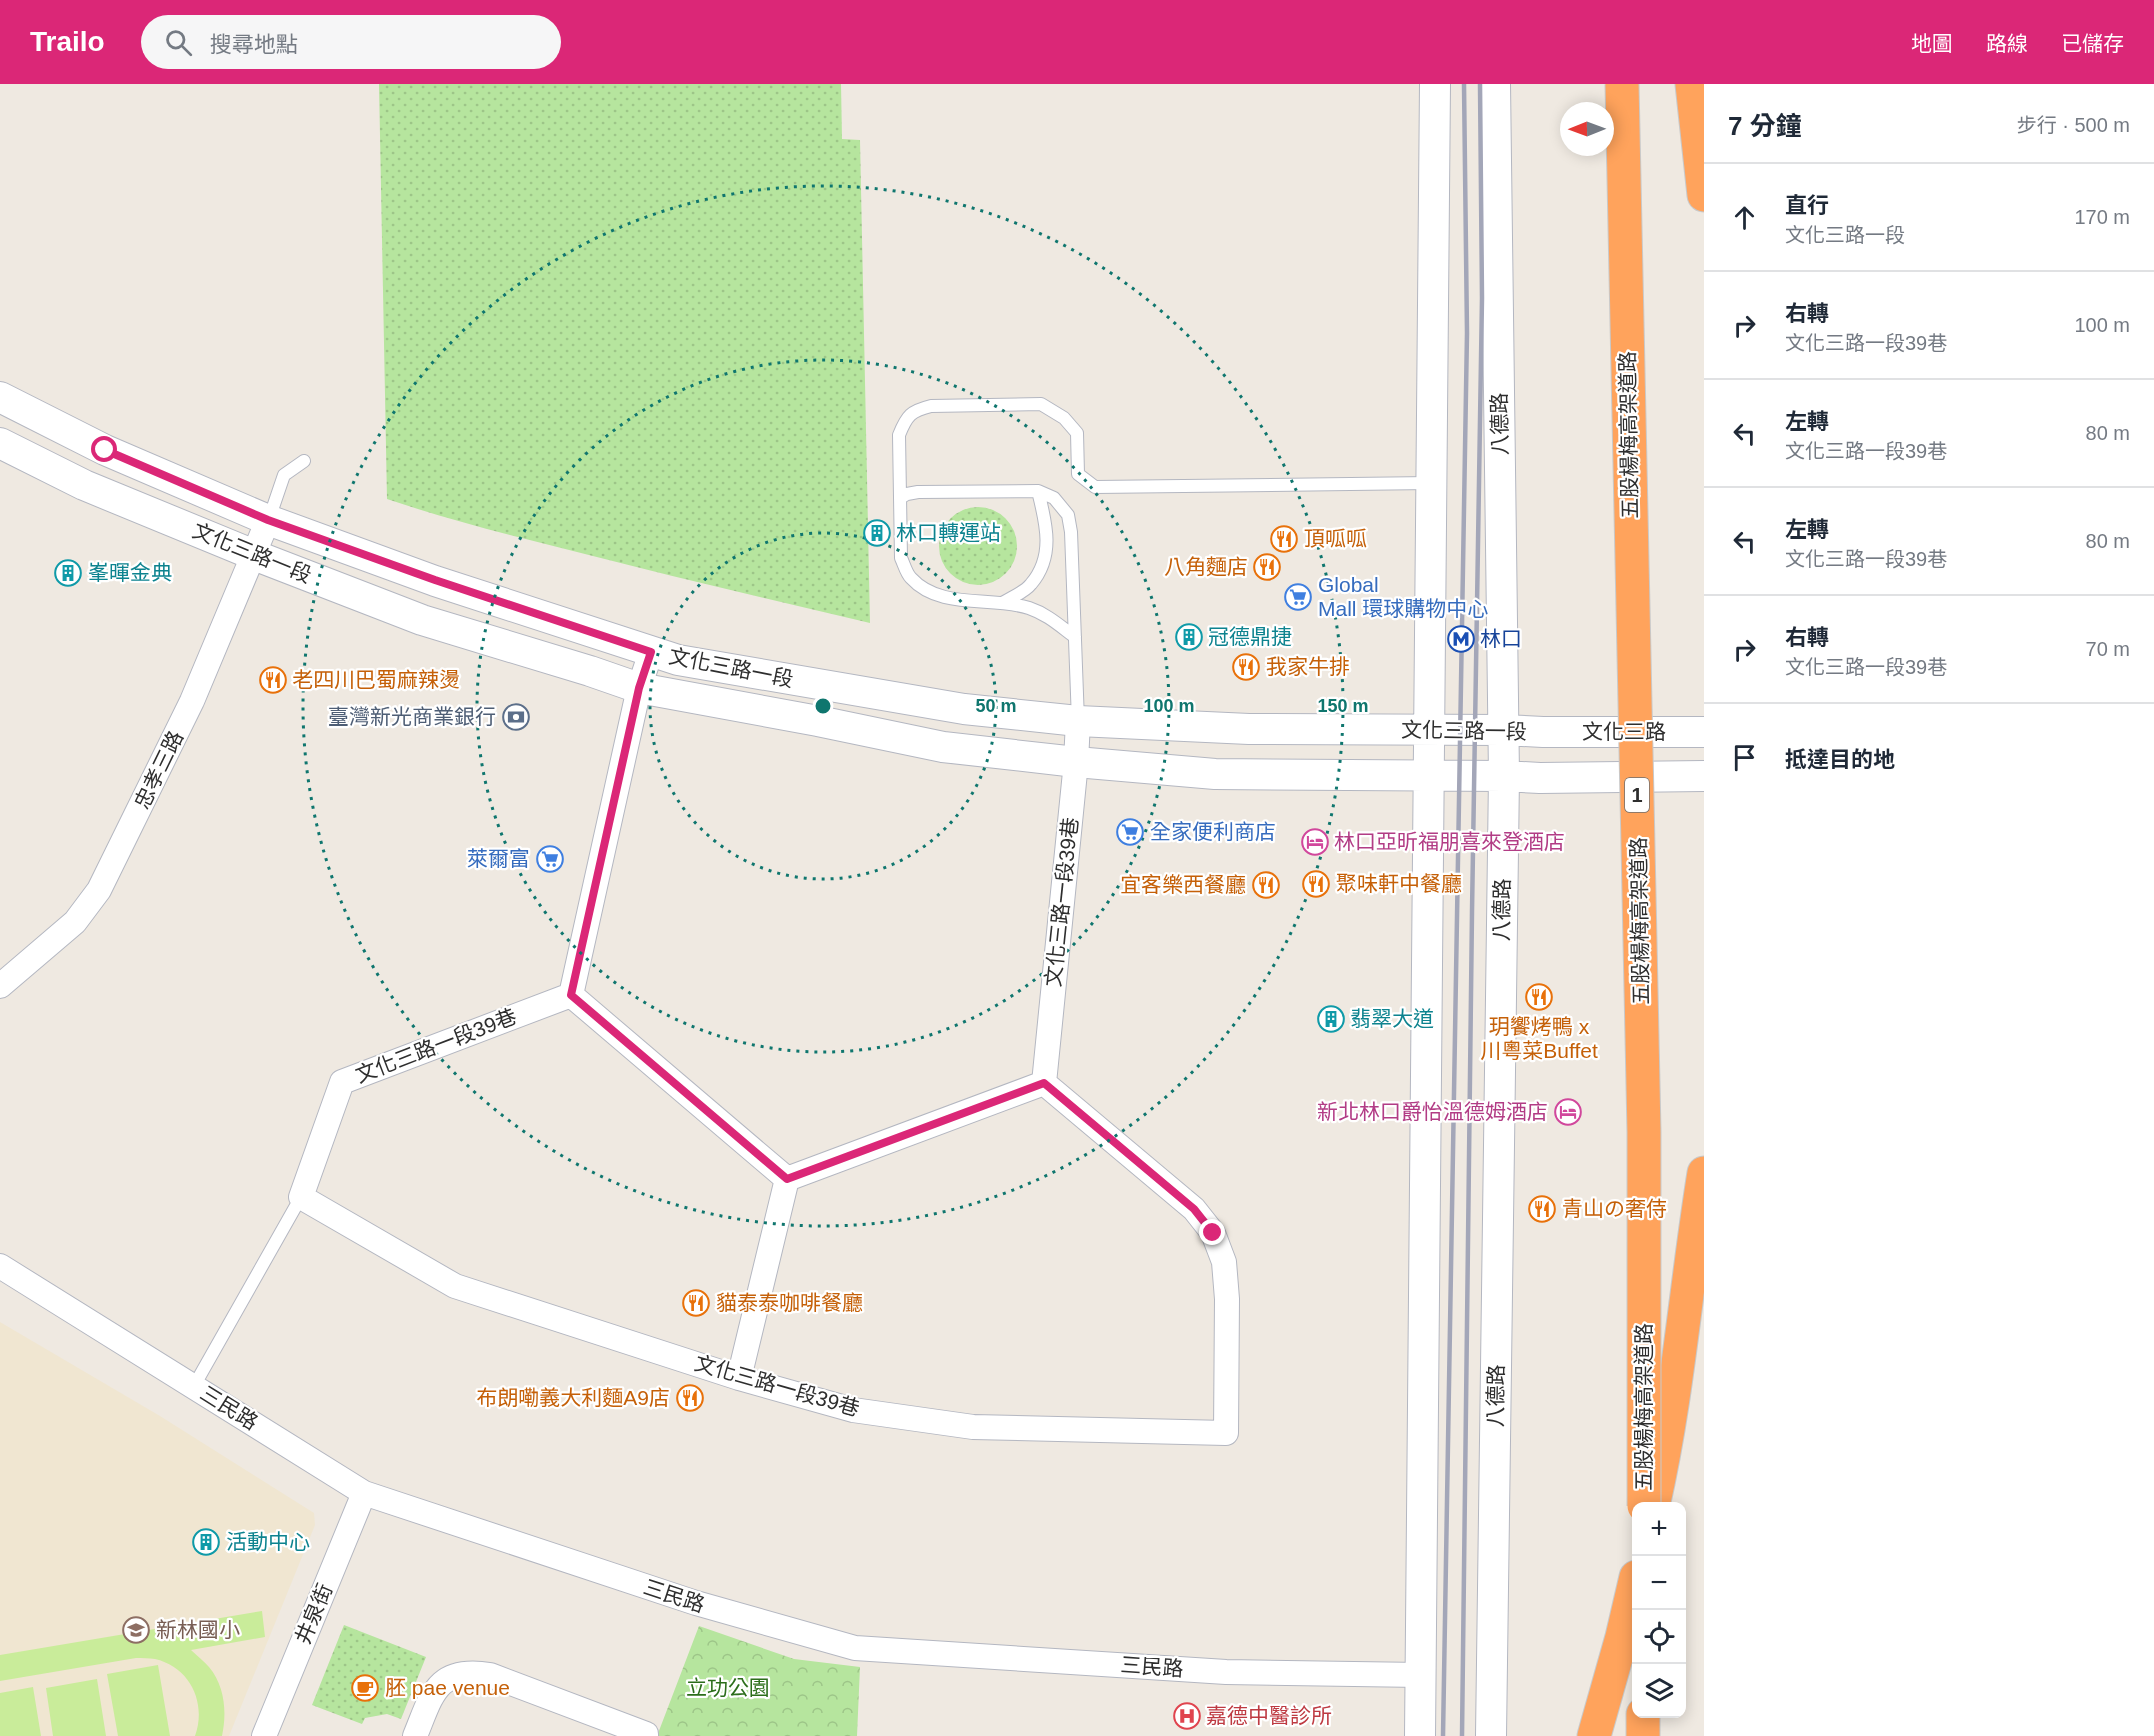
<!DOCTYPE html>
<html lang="zh-TW">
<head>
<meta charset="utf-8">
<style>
  body { margin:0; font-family:Helvetica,"Noto Sans TC","Noto Sans JP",sans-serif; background:#f6f6f7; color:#1f2937 }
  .controls { position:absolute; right:18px; bottom:18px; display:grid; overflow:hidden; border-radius:12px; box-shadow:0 3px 15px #0003 }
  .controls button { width:54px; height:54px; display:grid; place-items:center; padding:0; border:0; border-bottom:2px solid #e0e1e3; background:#fff; color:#1f2937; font:30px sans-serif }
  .compass { position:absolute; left:1560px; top:18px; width:54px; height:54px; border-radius:50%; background:#fff; box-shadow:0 3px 15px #0003; rotate:269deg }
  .stop { position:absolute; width:18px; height:18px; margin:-14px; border:4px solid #db2777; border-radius:50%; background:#fff }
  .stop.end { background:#db2777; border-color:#fff; box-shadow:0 2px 6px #0008 }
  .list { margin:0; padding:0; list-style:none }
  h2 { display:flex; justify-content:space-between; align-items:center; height:78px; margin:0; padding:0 24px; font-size:26px }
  h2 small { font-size:20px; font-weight:400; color:#747a83 }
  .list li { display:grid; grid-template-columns:39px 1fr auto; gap:18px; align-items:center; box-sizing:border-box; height:108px; padding:0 24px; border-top:2px solid #e0e1e3 }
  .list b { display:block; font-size:22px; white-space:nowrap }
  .list p { margin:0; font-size:20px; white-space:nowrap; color:#747a83 }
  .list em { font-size:20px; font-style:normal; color:#747a83 }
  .icon { flex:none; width:33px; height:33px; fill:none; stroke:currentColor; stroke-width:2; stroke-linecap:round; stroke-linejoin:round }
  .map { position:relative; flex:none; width:1704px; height:1652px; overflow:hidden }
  header { display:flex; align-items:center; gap:36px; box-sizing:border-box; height:84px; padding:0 30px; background:#db2777; color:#fff }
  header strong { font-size:28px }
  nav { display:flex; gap:33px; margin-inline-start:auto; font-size:21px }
  .search { width:420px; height:54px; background:#f6f6f7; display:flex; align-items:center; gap:15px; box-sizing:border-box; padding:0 21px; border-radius:33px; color:#747a83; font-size:22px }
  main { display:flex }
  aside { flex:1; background:#fff }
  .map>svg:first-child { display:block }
  .education { fill:#f0e6d1 }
  .grass { fill:url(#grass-dots) }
  .park { fill:url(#park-crowns) }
  .pitch { fill:#c9ec9a }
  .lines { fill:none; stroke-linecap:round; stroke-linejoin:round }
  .service-casing { stroke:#b4b7c1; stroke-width:14 }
  .minor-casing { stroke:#b4b7c1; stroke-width:26 }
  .tertiary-casing { stroke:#b4b7c1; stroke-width:32 }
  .motorway-casing { stroke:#c9c9c9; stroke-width:35 }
  .service { stroke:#fff; stroke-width:12 }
  .minor { stroke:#fff; stroke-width:24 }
  .tertiary { stroke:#fff; stroke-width:30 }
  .motorway { stroke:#ffa35c; stroke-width:33 }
  .rail { stroke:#a3a6b8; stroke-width:4.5 }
  .motorway-bridge-casing { stroke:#c9c9c9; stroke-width:35; stroke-linecap:butt }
  .motorway-bridge { stroke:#ffa35c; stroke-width:33 }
  .route { stroke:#db2777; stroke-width:8 }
  .ring { fill:none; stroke:#0f766e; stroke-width:3; stroke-dasharray:3 6 }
  .labels { text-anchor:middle; stroke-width:4.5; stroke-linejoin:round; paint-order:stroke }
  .shield { fill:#fff; stroke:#6d6d6d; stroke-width:1.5 }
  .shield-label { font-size:20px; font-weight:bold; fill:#2e2e2e }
  .street-label { font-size:21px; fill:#2e2e2e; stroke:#fff }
  .culture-label { font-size:21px; fill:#0d838f; stroke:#fff; text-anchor:start }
  .food-label { font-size:21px; fill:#c56008; stroke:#fff; text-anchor:start }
  .shop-label { font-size:21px; fill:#366cbe; stroke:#fff; text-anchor:start }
  .transit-label { font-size:21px; fill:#164399; stroke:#fff; text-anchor:start }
  .service-label { font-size:21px; fill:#4e5e75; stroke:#fff; text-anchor:end }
  .hotel-label { font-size:21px; fill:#b23c85; stroke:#fff; text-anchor:start }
  .education-label { font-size:21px; fill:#785e54; stroke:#fff; text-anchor:start }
  .park-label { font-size:21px; fill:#2c6e1b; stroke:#fff }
  .health-label { font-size:21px; fill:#be3a42; stroke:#fff; text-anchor:start }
  .centre { fill:#0f766e; stroke:#fff; stroke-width:3 }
  .ring-label { font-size:18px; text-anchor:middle; font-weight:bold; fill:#0f766e; stroke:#fff; stroke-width:4.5; stroke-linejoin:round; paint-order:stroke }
</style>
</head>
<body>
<header>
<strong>Trailo</strong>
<div class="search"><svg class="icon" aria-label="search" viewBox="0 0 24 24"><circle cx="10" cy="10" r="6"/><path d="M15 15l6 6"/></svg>搜尋地點</div>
<nav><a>地圖</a><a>路線</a><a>已儲存</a></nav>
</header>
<main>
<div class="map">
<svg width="1704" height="1652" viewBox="0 0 1704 1652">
  <defs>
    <pattern id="grass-dots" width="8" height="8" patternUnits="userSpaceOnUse" patternTransform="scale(1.5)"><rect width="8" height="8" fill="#b6e59e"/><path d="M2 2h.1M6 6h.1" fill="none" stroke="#9dc588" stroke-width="1.8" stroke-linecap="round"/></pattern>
    <pattern id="park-crowns" width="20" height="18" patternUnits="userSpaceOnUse" patternTransform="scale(1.5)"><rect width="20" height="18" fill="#b6e59e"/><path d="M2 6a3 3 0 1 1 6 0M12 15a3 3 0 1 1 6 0" fill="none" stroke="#9dc588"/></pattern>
  </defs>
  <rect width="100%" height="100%" fill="#efe9e1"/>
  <path class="education" d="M0 1238 160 1332 314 1429 315 1441 229 1652H0Z"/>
  <path class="grass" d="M379 0H841L842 55 860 56 870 539C772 516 674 493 577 468 513 452 449 436 387 415Z
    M939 462a39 39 0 1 1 78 0a39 39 0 1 1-78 0Z
    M344 1541 426 1573 401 1635 387 1630 365 1634 362 1640 312 1621Z"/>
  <path class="park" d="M699 1542 794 1575 860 1583 857 1652H657Z"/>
  <path class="pitch" d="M262 1527 265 1553 191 1566C197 1572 204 1577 209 1583 225 1602 227 1629 222 1652H195C207 1619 190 1583 155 1575 149 1574 142 1574 136 1574L0 1597V1571Z
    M158 1581 170 1652H118L107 1590Z
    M97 1595 106 1652H53L46 1604Z
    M33 1603 41 1652H0V1609Z"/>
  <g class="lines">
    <g class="service-casing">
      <path id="service" d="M900 414 907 410 918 408 1038 407 1054 414 1068 431 1071 448 1078 637
        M269 435 284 391 304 377
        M1004 518C1012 513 1025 508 1031 500 1055 472 1046 439 1038 407
        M1075 553C1060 542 1047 530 1029 524 991 512 940 526 911 494 906 489 904 480 901 474L899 351C907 331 911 327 931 322L1041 320 1064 334 1077 349 1078 390 1095 403 1431 399
        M194 1302 301 1113"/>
    </g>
    <g class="minor-casing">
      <path id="minor" d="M0 902 75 838 99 806 192 617 268 436
        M571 911 787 1095 1044 999 1194 1125 1213 1149 1224 1178 1227 1215 1226 1349 973 1343 853 1326 739 1294 455 1202 301 1113 342 998 571 911 639 604 651 568
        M1044 999 1076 678 1078 637
        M0 1182 364 1409 696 1519 855 1564 1226 1588 1421 1591
        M739 1294 787 1095
        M264 1652 364 1409
        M415 1652C432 1611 436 1582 490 1591L646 1650V1652"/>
    </g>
    <g class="tertiary-casing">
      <path id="tertiary" d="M0 313 105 366 268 436 435 497 678 576 964 625 1078 637 1249 645 1504 646 1543 648H1704
        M0 359 84 401 254 471 422 536 590 587 639 604 818 637 943 663 1076 678 1215 690 1504 692 1540 694 1704 692
        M1420 1652 1435 0
        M1491 1652 1504 692 1495 0"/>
    </g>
    <g class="motorway-casing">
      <path id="motorway" d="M1692 0 1704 111
        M1653 1422C1678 1313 1686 1200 1704 1089
        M1594 1652 1622 1553 1636 1493
        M1643 1652V1630"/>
    </g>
    <use href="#service" class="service"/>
    <use href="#minor" class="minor"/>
    <use href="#tertiary" class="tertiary"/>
    <use href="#motorway" class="motorway"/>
    <path class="rail" d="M1443 1652 1467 249 1464 0
      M1462 1652 1472 828 1482 214 1480 0"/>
    <g class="motorway-bridge-casing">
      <path id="motorway-bridge" d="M1622 0 1644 1048V1422"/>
    </g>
    <use href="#motorway-bridge" class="motorway-bridge"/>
  </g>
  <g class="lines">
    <path class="route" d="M105 366 268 436 435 496 651 568 639 604 571 911 787 1095 1044 999 1194 1125 1213 1149"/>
  </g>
  <g class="ring">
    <circle cx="823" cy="622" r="173"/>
    <circle cx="823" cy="622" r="346"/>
    <circle cx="823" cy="622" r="520"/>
  </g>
  <defs>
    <g id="building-ring" transform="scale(1.35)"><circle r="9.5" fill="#fff" stroke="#0f9aa8" stroke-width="1.5"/><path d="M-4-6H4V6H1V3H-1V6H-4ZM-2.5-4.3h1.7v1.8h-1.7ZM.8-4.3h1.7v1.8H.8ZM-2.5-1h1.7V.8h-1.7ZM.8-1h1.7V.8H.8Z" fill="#0f9aa8"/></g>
    <g id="restaurant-ring" transform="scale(1.35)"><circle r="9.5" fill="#fff" stroke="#e8710a" stroke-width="1.5"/><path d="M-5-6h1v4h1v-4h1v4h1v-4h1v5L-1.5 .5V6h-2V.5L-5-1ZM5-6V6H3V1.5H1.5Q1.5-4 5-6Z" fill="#e8710a"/></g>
    <g id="supermarket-ring" transform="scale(1.35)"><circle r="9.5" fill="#fff" stroke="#3f7fe0" stroke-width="1.5"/><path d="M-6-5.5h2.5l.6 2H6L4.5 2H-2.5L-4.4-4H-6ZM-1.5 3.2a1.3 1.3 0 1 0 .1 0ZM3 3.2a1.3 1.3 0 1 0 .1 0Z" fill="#3f7fe0"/></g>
    <g id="metro-ring" transform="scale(1.35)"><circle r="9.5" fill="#fff" stroke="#1a4fb4" stroke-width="1.5"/><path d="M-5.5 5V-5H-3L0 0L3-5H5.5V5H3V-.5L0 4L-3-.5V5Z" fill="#1a4fb4"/></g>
    <g id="bank-ring" transform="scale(1.35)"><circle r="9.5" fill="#fff" stroke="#5c6f8a" stroke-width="1.5"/><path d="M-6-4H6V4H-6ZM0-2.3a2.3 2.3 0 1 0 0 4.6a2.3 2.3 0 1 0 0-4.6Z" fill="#5c6f8a"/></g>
    <g id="hotel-ring" transform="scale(1.35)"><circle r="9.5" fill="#fff" stroke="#d1479c" stroke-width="1.5"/><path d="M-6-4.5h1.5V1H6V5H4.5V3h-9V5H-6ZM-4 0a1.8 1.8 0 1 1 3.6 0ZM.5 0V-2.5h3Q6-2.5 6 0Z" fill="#d1479c"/></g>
    <g id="school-ring" transform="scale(1.35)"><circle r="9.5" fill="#fff" stroke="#8d6e63" stroke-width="1.5"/><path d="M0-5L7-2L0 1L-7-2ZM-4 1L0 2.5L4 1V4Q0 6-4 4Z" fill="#8d6e63"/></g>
    <g id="cafe-ring" transform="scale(1.35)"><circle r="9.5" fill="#fff" stroke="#e8710a" stroke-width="1.5"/><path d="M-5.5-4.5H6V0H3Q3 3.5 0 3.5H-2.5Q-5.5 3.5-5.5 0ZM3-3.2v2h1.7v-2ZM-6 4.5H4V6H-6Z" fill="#e8710a"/></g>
    <g id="hospital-ring" transform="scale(1.35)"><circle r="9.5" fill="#fff" stroke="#e0444e" stroke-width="1.5"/><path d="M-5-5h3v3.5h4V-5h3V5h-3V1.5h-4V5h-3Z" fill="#e0444e"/></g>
  </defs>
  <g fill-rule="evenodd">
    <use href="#building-ring" x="877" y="449"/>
    <use href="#restaurant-ring" x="1284" y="455"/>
    <use href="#restaurant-ring" x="1267" y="483"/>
    <use href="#building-ring" x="68" y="489"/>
    <use href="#supermarket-ring" x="1298" y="513"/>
    <use href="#building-ring" x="1189" y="553"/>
    <use href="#metro-ring" x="1461" y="555"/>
    <use href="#restaurant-ring" x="1246" y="583"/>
    <use href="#restaurant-ring" x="273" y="596"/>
    <use href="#bank-ring" x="516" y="633"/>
    <use href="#supermarket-ring" x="1130" y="748"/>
    <use href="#hotel-ring" x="1315" y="758"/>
    <use href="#supermarket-ring" x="550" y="775"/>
    <use href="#restaurant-ring" x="1316" y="800"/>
    <use href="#restaurant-ring" x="1266" y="801"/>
    <use href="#restaurant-ring" x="1539" y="913"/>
    <use href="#building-ring" x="1331" y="935"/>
    <use href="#hotel-ring" x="1568" y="1028"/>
    <use href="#restaurant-ring" x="1542" y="1125"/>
    <use href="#restaurant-ring" x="696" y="1219"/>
    <use href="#restaurant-ring" x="690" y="1314"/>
    <use href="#building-ring" x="206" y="1458"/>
    <use href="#school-ring" x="136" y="1546"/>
    <use href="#cafe-ring" x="365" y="1604"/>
    <use href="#hospital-ring" x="1187" y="1632"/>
  </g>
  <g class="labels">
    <rect class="shield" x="1625" y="694" width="24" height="34" rx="4.5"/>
    <g class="shield-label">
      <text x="1637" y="718">1</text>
    </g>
    <g class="street-label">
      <text transform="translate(1500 340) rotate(-91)" y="7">八德路</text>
      <text transform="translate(1629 351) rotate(-91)" y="7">五股楊梅高架道路</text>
      <text transform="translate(252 469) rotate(22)" y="7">文化三路一段</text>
      <text transform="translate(731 584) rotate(11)" y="7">文化三路一段</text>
      <text transform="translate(1464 647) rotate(1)" y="7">文化三路一段</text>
      <text x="1624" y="655">文化三路</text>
      <text transform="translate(159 686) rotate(-64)" y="7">忠孝三路</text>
      <text transform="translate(1062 818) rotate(-84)" y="7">文化三路一段39巷</text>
      <text transform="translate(1502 826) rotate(-89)" y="7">八德路</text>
      <text transform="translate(1640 837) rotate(-91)" y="7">五股楊梅高架道路</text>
      <text transform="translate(436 962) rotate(-21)" y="7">文化三路一段39巷</text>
      <text transform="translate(777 1302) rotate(16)" y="7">文化三路一段39巷</text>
      <text transform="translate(1496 1312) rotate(-89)" y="7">八德路</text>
      <text transform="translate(1644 1323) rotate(-90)" y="7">五股楊梅高架道路</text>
      <text transform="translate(229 1324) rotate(32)" y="7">三民路</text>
      <text transform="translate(674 1512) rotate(18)" y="7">三民路</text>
      <text transform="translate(314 1530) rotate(-67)" y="7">井泉街</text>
      <text transform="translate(1152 1583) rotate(4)" y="7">三民路</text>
    </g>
    <g class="culture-label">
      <text x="896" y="456">林口轉運站</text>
      <text x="88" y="496">峯暉金典</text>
      <text x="1208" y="560">冠德鼎捷</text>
      <text x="1350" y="942">翡翠大道</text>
      <text x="226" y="1465">活動中心</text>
    </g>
    <g class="food-label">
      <text x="1304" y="462">頂呱呱</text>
      <text x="1248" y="490" text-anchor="end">八角麵店</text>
      <text x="1266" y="590">我家牛排</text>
      <text x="292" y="603">老四川巴蜀麻辣燙</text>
      <text x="1336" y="807">聚味軒中餐廳</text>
      <text x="1246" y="808" text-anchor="end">宜客樂西餐廳</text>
      <text x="1539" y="950" text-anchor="middle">玥饗烤鴨 x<tspan x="1539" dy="24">川粵菜Buffet</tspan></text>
      <text x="1562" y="1132">青山の奢侍</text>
      <text x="716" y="1226">貓泰泰咖啡餐廳</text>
      <text x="670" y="1321" text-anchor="end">布朗嘞義大利麵A9店</text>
      <text x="385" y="1611">胚 pae venue</text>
    </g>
    <g class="shop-label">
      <text x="1318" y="508">Global<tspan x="1318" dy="24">Mall 環球購物中心</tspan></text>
      <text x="1150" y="755">全家便利商店</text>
      <text x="530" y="782" text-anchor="end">萊爾富</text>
    </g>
    <g class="transit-label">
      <text x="1480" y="562">林口</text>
    </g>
    <g class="service-label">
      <text x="496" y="640">臺灣新光商業銀行</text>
    </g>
    <g class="hotel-label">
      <text x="1334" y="765">林口亞昕福朋喜來登酒店</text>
      <text x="1548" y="1035" text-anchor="end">新北林口爵怡溫德姆酒店</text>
    </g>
    <g class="education-label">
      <text x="156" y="1553">新林國小</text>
    </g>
    <g class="park-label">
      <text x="728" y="1611">立功公園</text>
    </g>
    <g class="health-label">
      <text x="1206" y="1639">嘉德中醫診所</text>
    </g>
  </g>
  <circle cx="823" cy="622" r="9" class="centre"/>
  <g class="ring-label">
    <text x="996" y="628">50 m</text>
    <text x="1169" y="628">100 m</text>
    <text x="1343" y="628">150 m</text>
  </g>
</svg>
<div class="controls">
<button>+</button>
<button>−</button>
<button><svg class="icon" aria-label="locate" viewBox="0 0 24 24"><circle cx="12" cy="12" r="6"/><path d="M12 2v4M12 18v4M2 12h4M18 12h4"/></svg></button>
<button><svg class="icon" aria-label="layers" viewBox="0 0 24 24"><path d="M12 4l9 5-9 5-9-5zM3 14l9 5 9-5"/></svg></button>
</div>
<svg class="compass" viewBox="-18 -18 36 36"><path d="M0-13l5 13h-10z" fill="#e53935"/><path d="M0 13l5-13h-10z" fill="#747a83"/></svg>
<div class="stop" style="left:105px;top:366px"></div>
<div class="stop end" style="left:1213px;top:1149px"></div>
</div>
<aside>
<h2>7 分鐘<small>步行 · 500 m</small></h2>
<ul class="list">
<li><svg class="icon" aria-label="ahead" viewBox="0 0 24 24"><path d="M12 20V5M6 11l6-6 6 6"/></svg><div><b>直行</b><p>文化三路一段</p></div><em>170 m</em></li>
<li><svg class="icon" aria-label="right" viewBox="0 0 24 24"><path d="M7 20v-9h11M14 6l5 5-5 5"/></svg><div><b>右轉</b><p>文化三路一段39巷</p></div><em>100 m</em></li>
<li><svg class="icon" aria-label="left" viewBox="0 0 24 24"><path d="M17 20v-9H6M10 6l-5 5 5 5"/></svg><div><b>左轉</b><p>文化三路一段39巷</p></div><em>80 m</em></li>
<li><svg class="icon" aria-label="left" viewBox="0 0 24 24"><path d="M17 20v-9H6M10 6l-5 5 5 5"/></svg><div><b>左轉</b><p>文化三路一段39巷</p></div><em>80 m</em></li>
<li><svg class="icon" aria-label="right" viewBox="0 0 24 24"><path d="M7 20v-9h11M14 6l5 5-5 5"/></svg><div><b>右轉</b><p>文化三路一段39巷</p></div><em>70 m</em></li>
<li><svg class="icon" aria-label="arrive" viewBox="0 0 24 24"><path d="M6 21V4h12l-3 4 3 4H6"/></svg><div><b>抵達目的地</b></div></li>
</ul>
</aside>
</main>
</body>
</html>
